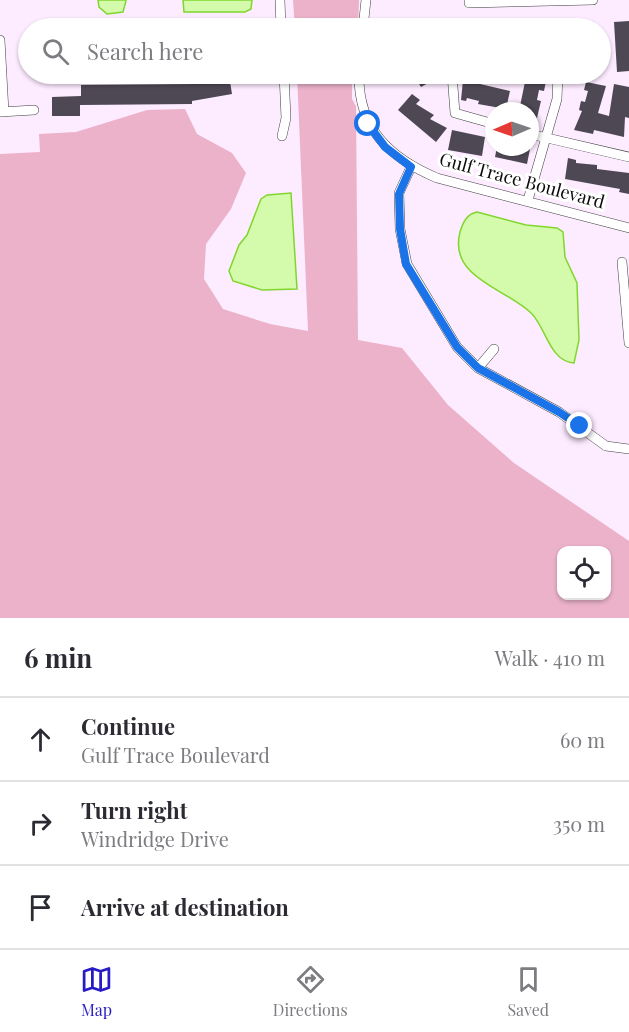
<!DOCTYPE html>
<html lang="en">
<head>
<meta charset="utf-8">
<style>
  body { margin:0; font-family:"Playfair Display",serif; background:#f2f2f3; color:#2b2b33 }
  .controls { position:absolute; right:18px; bottom:18px; display:grid; overflow:hidden; border-radius:12px; box-shadow:0 2px 4px #0004 }
  .controls button { width:54px; height:54px; display:grid; place-items:center; padding:0; border:0; border-bottom:2px solid #e1e1e2; background:#fff; color:#2b2b33; font:30px sans-serif }
  .compass { position:absolute; left:485px; top:102px; width:54px; height:54px; border-radius:50%; background:#fff; box-shadow:0 2px 4px #0004; rotate:268deg }
  .stop { position:absolute; width:18px; height:18px; margin:-14px; border:4px solid #1a73e8; border-radius:50%; background:#fff }
  .stop.end { background:#1a73e8; border-color:#fff; box-shadow:0 2px 6px #0008 }
  .list { margin:0; padding:0; list-style:none }
  h2 { display:flex; justify-content:space-between; align-items:center; height:78px; margin:0; padding:0 24px; font-size:26px }
  h2 small { font-size:20px; font-weight:400; color:#7c7c81 }
  .list li { display:grid; grid-template-columns:39px 1fr auto; gap:18px; align-items:center; box-sizing:border-box; height:84px; padding:0 24px; border-top:2px solid #e1e1e2 }
  .list b { display:block; font-size:22px; white-space:nowrap }
  .list p { margin:0; font-size:20px; white-space:nowrap; color:#7c7c81 }
  .list em { font-size:20px; font-style:normal; color:#7c7c81 }
  .icon { flex:none; width:33px; height:33px; fill:none; stroke:currentColor; stroke-width:2; stroke-linecap:round; stroke-linejoin:round }
  .map { position:relative; flex:none; width:629px; height:618px; overflow:hidden }
  .search { position:absolute; background:#fff; box-shadow:0 2px 4px #0004; left:18px; right:18px; top:18px; height:66px; display:flex; align-items:center; gap:15px; box-sizing:border-box; padding:0 21px; border-radius:33px; color:#7c7c81; font-size:22px }
  .sheet { height:330px; background:#fff }
  nav { display:flex; justify-content:space-around; align-items:center; box-sizing:border-box; height:84px; border-top:2px solid #e1e1e2; background:#fff; font-size:16px; color:#7c7c81 }
  nav a { display:grid; justify-items:center; gap:3px }
  nav .on { color:#261bc5 }
  .map>svg:first-child { display:block }
  .green { fill:#ecb2ca; fill-rule:evenodd }
  .water { fill:#d4faab; stroke:#80d62d; stroke-width:1.5 }
  .building { fill:#4e4855 }
  .lines { fill:none; stroke-linecap:round; stroke-linejoin:round }
  .minor-casing { stroke:#3f3f3f; stroke-width:10 }
  .minor { stroke:#fff; stroke-width:9 }
  .route { stroke:#1a73e8; stroke-width:8 }
  .labels { text-anchor:middle; stroke-width:6; stroke-linejoin:round; paint-order:stroke }
  .street-label { font-size:18px; fill:#0c0c0c; stroke:#fff }
</style>
</head>
<body>
<div class="map">
<svg width="629" height="618" viewBox="0 0 629 618">
  <rect width="100%" height="100%" fill="#fdebff"/>
  <path class="green" d="M293 0H359L358 28H295Z
    M297 74H352V99L356 106 358 340 402 348 448 405 514 463 629 541V618H0V154L40 152 39 134 76 132 147 110 185 109 197 134 232 153 246 173 231 209 206 244 204 279 223 309 270 324 308 331ZM562 550H606V596H562Z"/>
  <path class="water" d="M98 0H126V1L123 12 107 14 99 7Z
    M183 0H252L251 9 245 12H184Z
    M291 193 297 289 262 290 233 281 229 271 239 245 247 235 261 199 267 195Z
    M477 212 526 225 557 228 563 232 565 257 577 283 579 340 574 363C549 361 546 327 531 313 507 289 448 278 460 232 463 222 467 214 477 212Z"/>
  <path class="building" d="M629 21V71L617 72 614 22Z
    M413 74H437L439 77 421 87Z
    M229 75 232 94 192 101V104L80 105V116H52V97L81 96V85L195 84V80Z
    M526 77 546 81 544 91 539 90 537 100 541 101 536 122 530 121V111H519Z
    M463 80 510 91 506 109 478 104 479 101 467 98 466 101 461 100Z
    M586 82 606 86 598 113 609 116 614 84 629 87V118L625 117 624 137 594 130 593 134 574 130 582 111 579 110 581 101 585 102 588 91 584 90Z
    M412 94 420 100 416 104 434 115 430 119 447 128 436 142 398 110Z
    M452 130 485 137 482 156 448 150Z
    M497 147 530 149 527 164 495 157Z
    M568 158 576 160V163L597 165V169L629 173V194L619 192 620 189 565 179Z"/>
  <g class="lines">
    <g class="minor-casing">
      <path id="minor" d="M280 0 281 28
        M469 0V3L593 0
        M363 28 366 0
        M0 40 4 112
        M359 74C358 129 390 158 437 178L629 228
        M452 74 455 113 494 124
        M0 112 34 110
        M530 134 629 157
        M282 136 286 118 284 74
        M411 167 399 193 400 229 407 264 457 347 478 368 559 412 606 446 629 449
        M528 200 557 99 558 74
        M622 262 629 343
        M478 368 494 349"/>
    </g>
    <use href="#minor" class="minor"/>
  </g>
  <g class="lines">
    <path class="route" d="M368 124 385 147 411 167 399 194 400 229 406 264 457 347 478 368 559 412 580 426"/>
  </g>
  <g class="labels">
    <g class="street-label">
      <text transform="translate(522 181) rotate(15)" y="6">Gulf Trace Boulevard</text>
    </g>
  </g>
</svg>
<div class="controls">
<button><svg class="icon" aria-label="locate" viewBox="0 0 24 24"><circle cx="12" cy="12" r="6"/><path d="M12 2v4M12 18v4M2 12h4M18 12h4"/></svg></button>
</div>
<svg class="compass" viewBox="-18 -18 36 36"><path d="M0-13l5 13h-10z" fill="#e53935"/><path d="M0 13l5-13h-10z" fill="#7c7c81"/></svg>
<div class="stop" style="left:368px;top:124px"></div>
<div class="stop end" style="left:580px;top:426px"></div>
<div class="search"><svg class="icon" aria-label="search" viewBox="0 0 24 24"><circle cx="10" cy="10" r="6"/><path d="M15 15l6 6"/></svg>Search here</div>
</div>
<section class="sheet">
<h2>6 min<small>Walk · 410 m</small></h2>
<ul class="list">
<li><svg class="icon" aria-label="ahead" viewBox="0 0 24 24"><path d="M12 20V5M6 11l6-6 6 6"/></svg><div><b>Continue</b><p>Gulf Trace Boulevard</p></div><em>60 m</em></li>
<li><svg class="icon" aria-label="right" viewBox="0 0 24 24"><path d="M7 20v-9h11M14 6l5 5-5 5"/></svg><div><b>Turn right</b><p>Windridge Drive</p></div><em>350 m</em></li>
<li><svg class="icon" aria-label="arrive" viewBox="0 0 24 24"><path d="M6 21V4h12l-3 4 3 4H6"/></svg><div><b>Arrive at destination</b></div></li>
</ul>
</section>
<nav>
<a class="on"><svg class="icon" aria-label="map" viewBox="0 0 24 24"><path d="M3 6l6-2 6 2 6-2v14l-6 2-6-2-6 2zM9 4v14M15 6v14"/></svg>Map</a>
<a><svg class="icon" aria-label="directions" viewBox="0 0 24 24"><path d="M12 3l9 9-9 9-9-9zM9 14v-3h6M13 9l2 2-2 2"/></svg>Directions</a>
<a><svg class="icon" aria-label="saved" viewBox="0 0 24 24"><path d="M7 4h10v16l-5-4-5 4z"/></svg>Saved</a>
</nav>
</body>
</html>
